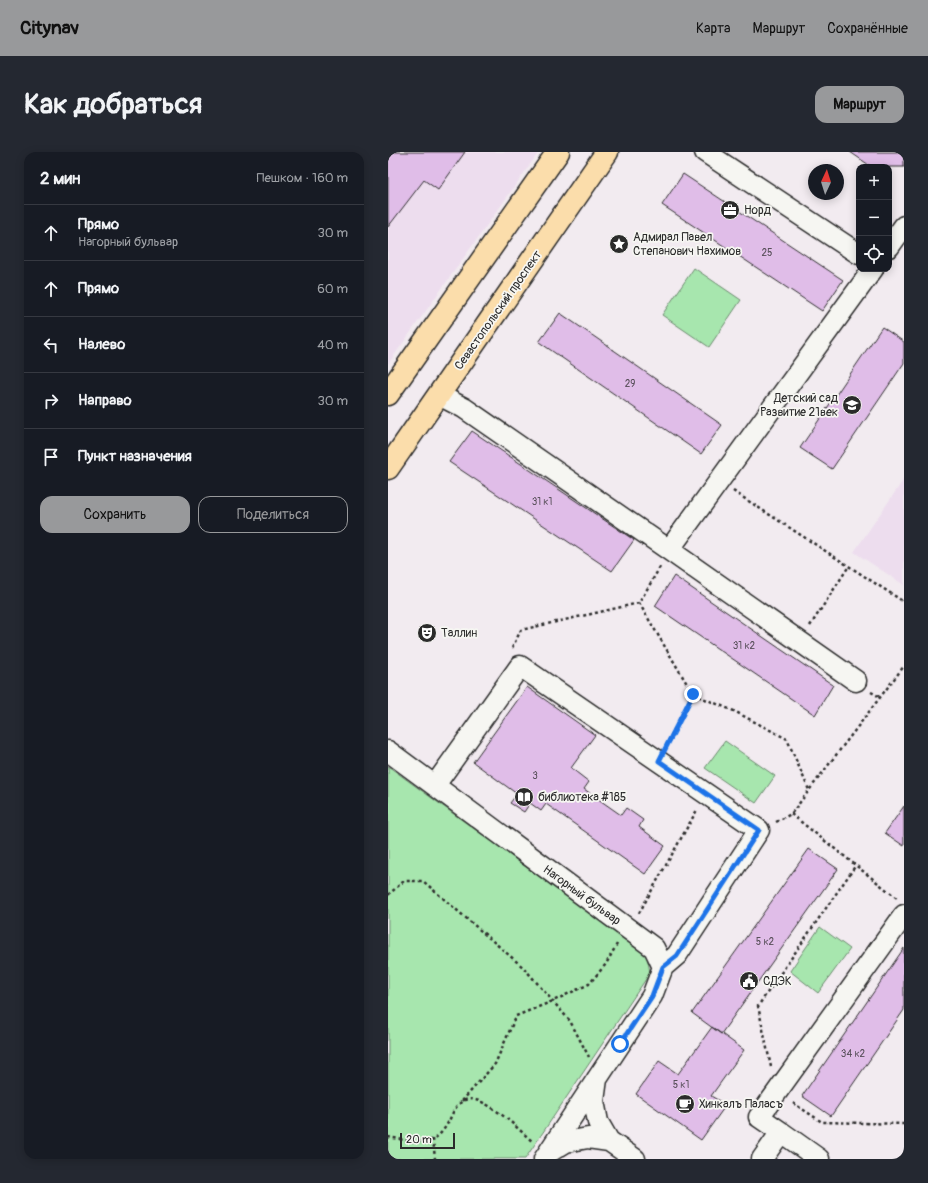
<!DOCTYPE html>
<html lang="ru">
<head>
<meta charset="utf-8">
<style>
  body { margin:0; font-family:Pangolin,sans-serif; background:#242831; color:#f1f3f6 }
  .controls { position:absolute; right:12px; top:12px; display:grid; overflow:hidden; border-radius:8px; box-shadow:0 2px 10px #0003 }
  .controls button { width:36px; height:36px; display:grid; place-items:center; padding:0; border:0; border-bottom:1px solid #363941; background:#171b24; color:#f1f3f6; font:20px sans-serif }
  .compass { position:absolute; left:420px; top:12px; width:36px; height:36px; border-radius:50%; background:#171b24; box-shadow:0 2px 10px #0003; rotate:4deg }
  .scale { position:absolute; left:12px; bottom:10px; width:55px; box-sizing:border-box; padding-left:4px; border:2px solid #2b2b2b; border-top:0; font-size:11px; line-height:14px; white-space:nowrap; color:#2b2b2b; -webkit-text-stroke:3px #f6f6f2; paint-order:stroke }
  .stop { position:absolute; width:12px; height:12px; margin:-9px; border:3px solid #1a73e8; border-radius:50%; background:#fff }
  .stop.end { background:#1a73e8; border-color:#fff; box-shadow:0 1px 4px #0008 }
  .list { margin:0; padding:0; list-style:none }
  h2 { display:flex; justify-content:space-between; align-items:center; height:52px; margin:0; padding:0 16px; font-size:17px }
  h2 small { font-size:13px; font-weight:400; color:#9ea1a6 }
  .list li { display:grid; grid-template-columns:26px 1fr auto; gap:12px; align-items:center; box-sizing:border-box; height:56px; padding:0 16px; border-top:1px solid #363941 }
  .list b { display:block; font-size:15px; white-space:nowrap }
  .list p { margin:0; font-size:13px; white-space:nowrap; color:#9ea1a6 }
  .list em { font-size:13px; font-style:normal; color:#9ea1a6 }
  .actions { display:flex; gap:8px; padding:12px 16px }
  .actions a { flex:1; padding:9px 0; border:1px solid #98999b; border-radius:12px; text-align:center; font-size:14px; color:#98999b }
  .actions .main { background:#98999b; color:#111 }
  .icon { flex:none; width:22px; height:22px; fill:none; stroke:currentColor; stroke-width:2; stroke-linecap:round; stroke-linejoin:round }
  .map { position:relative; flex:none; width:516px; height:1007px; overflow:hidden; border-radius:12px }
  header { display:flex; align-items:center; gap:24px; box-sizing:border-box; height:56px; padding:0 20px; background:#98999b; color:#111 }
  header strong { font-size:19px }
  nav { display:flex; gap:22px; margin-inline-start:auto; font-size:14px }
  .intro { display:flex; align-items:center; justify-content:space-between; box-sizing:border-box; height:96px; padding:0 24px }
  h1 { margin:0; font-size:28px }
  .button { padding:10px 18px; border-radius:12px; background:#98999b; color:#111; font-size:14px; font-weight:700 }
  main { display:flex; gap:24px; padding:0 24px }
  aside { flex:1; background:#171b24; border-radius:12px; box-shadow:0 2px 10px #0003 }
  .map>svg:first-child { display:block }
  .built { fill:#edddee }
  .green { fill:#a7e6ae; stroke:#69886c }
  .building { fill:#e0bde8; stroke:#2b2b2b }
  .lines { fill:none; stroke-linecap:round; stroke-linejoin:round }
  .minor-casing { stroke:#2b2b2b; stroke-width:23 }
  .major-casing { stroke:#2b2b2b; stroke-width:25 }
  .path { stroke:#2b2b2b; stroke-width:2.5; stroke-dasharray:3 3; stroke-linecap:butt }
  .minor { stroke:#f6f6f2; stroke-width:20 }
  .major { stroke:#fbddab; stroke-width:22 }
  .route { stroke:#1a73e8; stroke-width:5 }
  .labels { text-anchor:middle; stroke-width:3.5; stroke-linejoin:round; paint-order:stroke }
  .number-label { font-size:10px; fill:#58505a }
  .poi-label { font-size:12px; fill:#2b2b2b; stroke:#f6f6f2; text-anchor:start }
  .street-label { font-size:12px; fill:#2b2b2b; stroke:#f6f6f2 }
</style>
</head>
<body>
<header>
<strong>Citynav</strong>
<nav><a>Карта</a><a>Маршрут</a><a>Сохранённые</a></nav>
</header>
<div class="intro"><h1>Как добраться</h1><a class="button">Маршрут</a></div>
<main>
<aside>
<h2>2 мин<small>Пешком · 160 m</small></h2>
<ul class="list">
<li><svg class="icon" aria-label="ahead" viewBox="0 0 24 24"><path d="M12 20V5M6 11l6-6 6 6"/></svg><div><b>Прямо</b><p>Нагорный бульвар</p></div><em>30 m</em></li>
<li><svg class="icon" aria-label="ahead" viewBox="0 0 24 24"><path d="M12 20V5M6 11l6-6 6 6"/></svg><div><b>Прямо</b></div><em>60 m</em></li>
<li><svg class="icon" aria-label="left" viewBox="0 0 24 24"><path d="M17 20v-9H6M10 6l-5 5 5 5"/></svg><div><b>Налево</b></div><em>40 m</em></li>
<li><svg class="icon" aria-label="right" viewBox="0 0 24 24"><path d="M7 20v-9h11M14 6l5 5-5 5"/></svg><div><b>Направо</b></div><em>30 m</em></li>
<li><svg class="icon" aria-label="arrive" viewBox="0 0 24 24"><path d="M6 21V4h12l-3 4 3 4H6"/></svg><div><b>Пункт назначения</b></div></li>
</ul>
<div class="actions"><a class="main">Сохранить</a><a>Поделиться</a></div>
</aside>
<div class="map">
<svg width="516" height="1007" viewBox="0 0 516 1007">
  <rect width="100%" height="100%" fill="#f2ebf0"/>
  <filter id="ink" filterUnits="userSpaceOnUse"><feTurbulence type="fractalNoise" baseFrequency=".025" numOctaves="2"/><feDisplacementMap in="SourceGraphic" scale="8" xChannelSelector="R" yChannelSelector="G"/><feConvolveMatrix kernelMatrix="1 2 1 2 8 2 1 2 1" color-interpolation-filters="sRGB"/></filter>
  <g filter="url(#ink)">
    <path class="built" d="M0 0H151L0 212Z
      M516 327V433L466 400Z"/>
    <path class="green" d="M306 116 353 148 321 195 274 163Z
      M337 589 387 624 368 651 317 616Z
      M0 614 259 803 262 821 137 1007H0Z
      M432 775 462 797 430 841 402 819Z"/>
    <path class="building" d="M0 0H77L50 38 36 28 0 75Z
      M462 0H516V15H484Z
      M295 22 455 128 434 159 274 53Z
      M172 161 334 273 313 302 151 190Z
      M494 175 516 190V211L444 317 412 296Z
      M84 279 246 388 224 419 61 310Z
      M286 424 445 533 427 563 267 454Z
      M139 535 207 583 183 616 201 630 196 637 233 663 238 656 255 668 251 675 277 694 257 722 158 652 153 659 142 651 136 660 122 651 129 642 85 610Z
      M516 654V694L497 681Z
      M421 697 450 717 333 882 304 861Z
      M516 796V858L443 964 414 944Z
      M324 875 356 898 323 944 338 953 313 988 248 942 271 909 290 922Z"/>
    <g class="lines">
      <g class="minor-casing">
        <path id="minor" d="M317 0 471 102
          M501 95 516 74
          M51 243 76 256 281 398 468 529
          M281 398 485 117
          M0 599 266 796 275 815 264 844 156 1007
          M47 633 132 514 371 678 289 803 275 815
          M209 927 206 949 210 970 221 989 247 1007
          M393 980 371 965 516 763
          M160 1001 178 990 200 986 221 989
          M374 1007 393 980 431 1007"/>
      </g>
      <g class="major-casing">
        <path id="major" d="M0 242 170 0
          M0 316 219 0"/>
      </g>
      <path class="path" d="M345 339 516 450
        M251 451 305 542 279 593
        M422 474 461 414
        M124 496 133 478 251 451 272 415
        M483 540 492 545
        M305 542 346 559 399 587 421 638
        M403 662 509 746
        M388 670 403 662 516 514
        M0 743 16 729H35L136 816 182 869 201 905
        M251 761 309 658
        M383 915 370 854 468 713
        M74 949 107 912 128 864 165 849 201 832 218 812 229 792
        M405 951 434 970 516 972
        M0 985C12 987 27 991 39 989 50 987 56 978 61 969 64 962 68 953 75 949 93 938 132 979 145 990
        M45 987 47 1007"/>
      <use href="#minor" class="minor"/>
      <use href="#major" class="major"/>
    </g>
  </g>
  <g class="lines" filter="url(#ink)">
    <path class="route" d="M232 892 264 844 275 815 289 804 371 678 271 609 305 542"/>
  </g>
  <defs>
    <g id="office-disc" transform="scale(1)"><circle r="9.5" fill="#2b2b2b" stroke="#f6f6f2"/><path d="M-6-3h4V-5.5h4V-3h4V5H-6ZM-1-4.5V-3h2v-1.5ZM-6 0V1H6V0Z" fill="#fff"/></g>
    <g id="sight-disc" transform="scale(1)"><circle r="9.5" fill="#2b2b2b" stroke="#f6f6f2"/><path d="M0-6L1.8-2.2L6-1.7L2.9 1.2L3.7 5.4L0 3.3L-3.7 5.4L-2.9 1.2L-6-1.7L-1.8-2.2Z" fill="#fff"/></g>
    <g id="school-disc" transform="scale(1)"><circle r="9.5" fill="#2b2b2b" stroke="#f6f6f2"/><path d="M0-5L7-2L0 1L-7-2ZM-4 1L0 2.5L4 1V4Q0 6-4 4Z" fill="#fff"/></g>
    <g id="theatre-disc" transform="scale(1)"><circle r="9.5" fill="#2b2b2b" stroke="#f6f6f2"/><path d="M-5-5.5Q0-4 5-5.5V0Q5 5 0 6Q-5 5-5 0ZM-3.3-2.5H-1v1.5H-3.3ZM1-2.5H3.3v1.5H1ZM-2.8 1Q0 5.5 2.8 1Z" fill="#fff"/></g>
    <g id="library-disc" transform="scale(1)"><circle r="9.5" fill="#2b2b2b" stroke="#f6f6f2"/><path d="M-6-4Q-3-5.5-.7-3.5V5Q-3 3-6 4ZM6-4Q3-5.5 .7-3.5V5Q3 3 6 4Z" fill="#fff"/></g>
    <g id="civic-disc" transform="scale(1)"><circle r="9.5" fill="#2b2b2b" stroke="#f6f6f2"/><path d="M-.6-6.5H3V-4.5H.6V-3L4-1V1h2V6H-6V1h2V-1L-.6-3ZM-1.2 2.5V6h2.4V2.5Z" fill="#fff"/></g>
    <g id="cafe-disc" transform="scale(1)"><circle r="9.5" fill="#2b2b2b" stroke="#f6f6f2"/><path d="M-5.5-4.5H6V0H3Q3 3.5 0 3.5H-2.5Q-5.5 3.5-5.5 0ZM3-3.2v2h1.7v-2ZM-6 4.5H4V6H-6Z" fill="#fff"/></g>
  </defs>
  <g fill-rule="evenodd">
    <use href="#office-disc" x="342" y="58"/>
    <use href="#sight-disc" x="231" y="92"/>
    <use href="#school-disc" x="464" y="253"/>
    <use href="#theatre-disc" x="39" y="481"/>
    <use href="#library-disc" x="136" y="645"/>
    <use href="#civic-disc" x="361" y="829"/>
    <use href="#cafe-disc" x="297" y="952"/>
  </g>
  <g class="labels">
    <g class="number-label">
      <text x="379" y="104">25</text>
      <text x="242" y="235">29</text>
      <text x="154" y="353">31 к1</text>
      <text x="356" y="497">31 к2</text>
      <text x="147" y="627">3</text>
      <text x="377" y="793">5 к2</text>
      <text x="465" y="905">34 к2</text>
      <text x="293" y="936">5 к1</text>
    </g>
    <g class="poi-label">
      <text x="356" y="62">Норд</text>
      <text x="245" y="89">Адмирал Павел<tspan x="245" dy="14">Степанович Нахимов</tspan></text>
      <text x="450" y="250" text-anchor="end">Детский сад<tspan x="450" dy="14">Развитие 21век</tspan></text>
      <text x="53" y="485">Таллин</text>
      <text x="150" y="649">библиотека #185</text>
      <text x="375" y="833">СДЭК</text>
      <text x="311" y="956">Хинкалъ Паласъ</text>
    </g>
    <g class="street-label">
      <text transform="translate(110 158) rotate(-55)" y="4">Севастопольский проспект</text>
      <text transform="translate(194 743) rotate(36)" y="4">Нагорный бульвар</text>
    </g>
  </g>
</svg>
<div class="controls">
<button>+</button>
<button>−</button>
<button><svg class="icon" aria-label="locate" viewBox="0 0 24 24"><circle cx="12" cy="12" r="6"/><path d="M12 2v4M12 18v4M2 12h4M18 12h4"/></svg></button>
</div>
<svg class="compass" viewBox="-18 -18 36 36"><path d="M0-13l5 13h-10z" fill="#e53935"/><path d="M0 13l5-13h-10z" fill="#9ea1a6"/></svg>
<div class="scale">20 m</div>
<div class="stop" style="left:232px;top:892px"></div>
<div class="stop end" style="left:305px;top:542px"></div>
</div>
</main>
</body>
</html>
